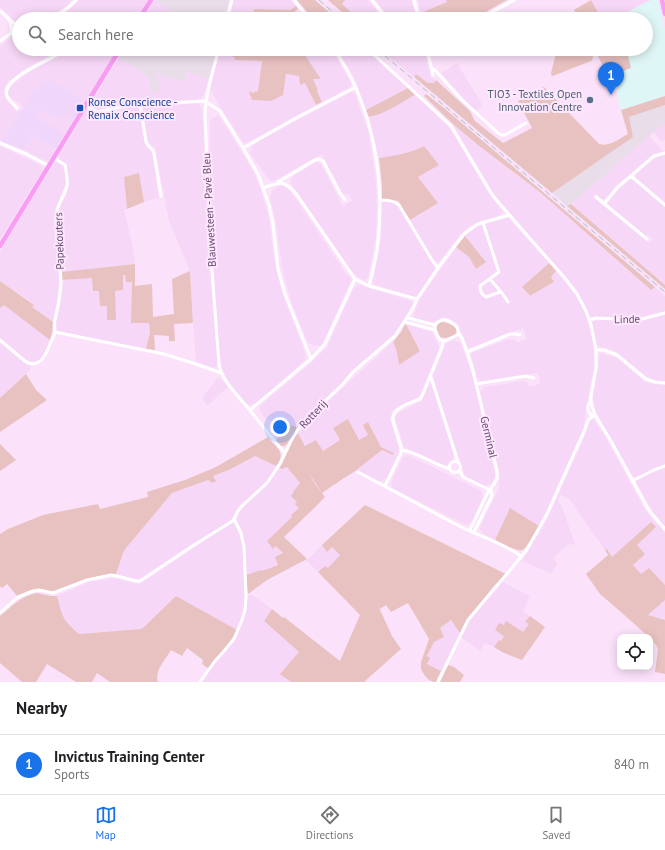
<!DOCTYPE html>
<html lang="en">
<head>
<meta charset="utf-8">
<style>
  body { margin:0; font-family:"PT Sans",sans-serif; background:#f2f2f2; color:#202124 }
  .controls { position:absolute; right:12px; bottom:12px; display:grid; overflow:hidden; border-radius:8px; box-shadow:0 2px 10px #0003 }
  .controls button { width:36px; height:36px; display:grid; place-items:center; padding:0; border:0; border-bottom:1px solid #e0e0e0; background:#fff; color:#202124; font:20px sans-serif }
  .you { position:absolute; left:280px; top:427px; width:14px; height:14px; margin:-10px; border:3px solid #fff; border-radius:50%; background:#1a73e8; box-shadow:0 0 0 6px #1a73e833 }
  .badge { display:grid; place-items:center; width:26px; height:26px; border-radius:50%; background:#1a73e8; color:#fff; font-size:13px; font-weight:700 }
  .pin { position:absolute; translate:-50% -33px; filter:drop-shadow(0 1px 2px #0008) }
  .pin::after { content:''; position:absolute; top:21px; width:14px; height:12px; background:inherit; clip-path:polygon(0 0,100% 0,50% 100%) }
  .list { margin:0; padding:0; list-style:none }
  h2 { display:flex; justify-content:space-between; align-items:center; height:52px; margin:0; padding:0 16px; font-size:17px }
  h2 small { font-size:13px; font-weight:400; color:#757577 }
  .list li { display:grid; grid-template-columns:26px 1fr auto; gap:12px; align-items:center; box-sizing:border-box; height:60px; padding:0 16px; border-top:1px solid #e0e0e0 }
  .list b { display:block; font-size:15px; white-space:nowrap }
  .list p { margin:0; font-size:13px; white-space:nowrap; color:#757577 }
  .list em { font-size:13px; font-style:normal; color:#757577 }
  .icon { flex:none; width:22px; height:22px; fill:none; stroke:currentColor; stroke-width:2; stroke-linecap:round; stroke-linejoin:round }
  .map { position:relative; flex:none; width:665px; height:682px; overflow:hidden }
  .search { position:absolute; background:#fff; box-shadow:0 2px 10px #0003; left:12px; right:12px; top:12px; height:44px; display:flex; align-items:center; gap:10px; box-sizing:border-box; padding:0 14px; border-radius:22px; color:#757577; font-size:15px }
  .sheet { height:112px; background:#fff }
  nav { display:flex; justify-content:space-around; align-items:center; box-sizing:border-box; height:56px; border-top:1px solid #e0e0e0; background:#fff; font-size:11px; color:#757577 }
  nav a { display:grid; justify-items:center; gap:2px }
  nav .on { color:#1a73e8 }
  .map>svg:first-child { display:block }
  .residential { fill:#f7d7f7 }
  .commercial { fill:#f1d6fb }
  .industrial { fill:#e9ddea }
  .education { fill:#dff6f7 }
  .green { fill:#e8c2c1 }
  .lines { fill:none; stroke-linecap:round; stroke-linejoin:round }
  .minor { stroke:#fff; stroke-width:3 }
  .tertiary { stroke:#fff; stroke-width:3.5 }
  .primary { stroke:#f89df3; stroke-width:4.5 }
  .rail { stroke:#a2c3c2; stroke-width:1; stroke-dasharray:6 4; stroke-linecap:butt }
  .service-dot { fill:#5c6f8a; stroke:#fee8fe; stroke-width:1.5 }
  .transit-dot { fill:#1a4fb4; stroke:#fee8fe; stroke-width:1.5 }
  .labels { text-anchor:middle; stroke-width:4; stroke-linejoin:round; paint-order:stroke }
  .service-label { font-size:11px; fill:#4e5e75; stroke:#fee8fe; text-anchor:end }
  .transit-label { font-size:11px; fill:#164399; stroke:#fee8fe; text-anchor:start }
  .street-label { font-size:11px; fill:#694a71; stroke:#fee8fe }
</style>
</head>
<body>
<div class="map">
<svg width="665" height="682" viewBox="0 0 665 682">
  <rect width="100%" height="100%" fill="#fbe2fa"/>
  <path class="residential" d="M0 0H72L69 4 60 11 50 16 38 19H19V23H17L0 7Z
    M78 0H148L136 19H56L55 17 66 12 73 6Z
    M155 0 171 11 168 16 169 17 168 19H143Z
    M233 0H291L296 6 290 10 254 9 253 19H228Z
    M345 0H368L380 15 381 19H355L354 15 342 4Z
    M375 0H412L415 12 390 18Z
    M418 0H446L447 2 421 13Z
    M591 0H651L631 10 626 15 616 19H602Z
    M19 33V49H60L58 51 25 69 8 82 4 87V93L6 99 17 112 23 108 20 104 12 99 9 96 8 93 11 86 29 72 60 55 63 52 65 49H118L86 102 51 79 31 92 27 104 0 140V46L12 36Z
    M301 49H331L351 82V85L349 88 322 102 317 91 318 90 312 79H321Z
    M337 49H364L408 88 366 110 357 84 351 72Z
    M380 49H424L431 77 436 80 434 83H428L416 74 414 77Z
    M219 52 234 57 235 60 262 61 258 91 252 94V100L286 74 299 76 305 83 316 105 249 142 247 143 243 142 224 113 210 89Z
    M119 57 149 78 156 74 184 82 187 72 209 78 205 92 203 96 198 100 129 104 97 110 90 106Z
    M457 63 483 106 475 111 441 73Z
    M351 92 355 94 369 134 376 183 377 208 376 236 368 278 363 280 358 277 351 271 291 183 292 177 295 175 315 163 318 162 321 164 343 206 352 201 349 195 342 193 322 154 295 169 276 180 271 181 269 180 250 153 252 146 264 138Z
    M415 95 449 127 453 133 485 188 503 212 499 216 474 224 469 227 461 234 438 263 434 262 410 220 438 203 418 177 438 165 424 146 419 148 391 157 379 158 369 117 375 116 391 108Z
    M197 103 200 105 203 111 208 248 218 365 217 366 214 368 196 362 190 271 169 221 155 148 148 142 142 108Z
    M137 106 139 107 146 146 152 151 159 198 144 202 139 173 124 177 127 209 124 210 132 243 135 264 61 272 57 217 60 206 67 193 69 183 67 164 58 159 87 108 96 113 129 107Z
    M38 110 49 116 51 113 61 114 73 120 64 135 45 122H44L34 116Z
    M218 115 227 128 252 169 261 190 269 218 274 257 278 276 282 292 306 355 305 360 292 372 256 403 250 405 247 404 227 380 222 368 219 348 213 273 208 153 210 150V120Z
    M453 124 478 145 541 193 651 290 655 287 665 296V311L644 317 632 318H593L589 316 584 304 573 286 494 194 483 177Z
    M665 124V140L662 142 654 132 649 136 663 151 653 155 636 169 616 186 605 199H602L596 194 593 197 649 243 653 239 648 235H645L608 205 607 203 608 201 623 184 629 179H632L665 207V285L571 204 654 132Z
    M32 135 56 148 49 160 46 161 24 150Z
    M0 146 41 165 43 170 0 239Z
    M665 155V203L636 178 635 175 636 173 653 159Z
    M56 162 63 165 65 168 66 174V184L57 205V248L59 285 58 296 53 322 32 307 34 304 0 281V252L29 203Z
    M279 186H283L290 190 347 275 351 278V281L323 343 320 346H315L308 343 291 301 285 280 282 267 276 223 270 198 272 191Z
    M382 201H388L397 204 434 265 435 269 422 290 418 296 416 297H412L374 284 373 282 381 239Z
    M507 218 509 219 549 263 522 287 530 296 554 282 551 277 556 271 566 283 577 297 584 310 593 339 595 358V368L590 386 586 409 584 431 553 499 539 526 510 509 495 540 483 534 480 529 481 525 499 488 500 475 480 392 484 387 521 381H525L527 383 529 387 540 384 538 373 487 381 482 382 479 380 477 377 471 355 474 352 509 339 515 340 517 343 527 339 523 328 470 348 468 347 466 344 458 325 453 321 447 318H443L433 322H430L414 318 413 317 419 300 456 247 469 257 476 269 485 262 465 236 472 229 478 226Z
    M123 275H125L126 282H132V323H149L150 332 146 349 112 343 58 331 56 329V322L60 308 62 294V280L92 277 107 306 115 320V291Z
    M360 285 409 300 413 303V308L403 324 390 339 347 378 312 411 298 427 276 422 265 418 261 413 260 409V406L270 397 312 362 327 347 353 289 357 286Z
    M4 304 50 340 47 349 41 359 36 363H33L26 361 0 338V309Z
    M665 314V381H655L648 378 633 366 617 352 598 346 597 345 592 323 593 321 603 320 643 321Z
    M406 324 432 332 438 344 439 349 422 391 419 396 416 398 394 409 392 412 390 419 399 449V452L387 478 382 481H378L357 470 382 450 393 455 394 453 381 447 368 422V435L359 440 333 428 340 440 323 451 306 446 298 433 306 424 325 404 393 342 396 348 398 353 399 365 420 350Z
    M454 340 459 342 461 344 467 360 473 378 495 473V479L491 484 485 486 467 478 464 474 433 379V375L446 344 449 342Z
    M0 343 27 365 31 366 30 370 26 374 0 398Z
    M599 353 610 356 617 358 644 381 652 384 665 385V465L638 477H633L603 425 596 411 593 399V393L598 367Z
    M218 377 221 379 228 387 207 406 202 398Z
    M430 383H431L454 455 453 461 450 464 447 465H442L404 447 395 418V416L397 414 421 401Z
    M593 419 605 436 645 510 665 533V585L649 568 641 575 633 565 637 545 655 527 651 522 612 557 607 549 605 550 569 499 561 495 558 501 561 504 575 544 572 545 571 544 567 545V546L553 558 557 563 552 574 522 561 544 525 556 500 585 436 590 420Z
    M407 455 410 456 480 490 482 492 483 497 473 520 469 524 466 525 394 489 391 485 392 480 402 459 404 457Z
    M255 456 276 466 264 485 236 512 231 521 142 579 135 580 116 574 123 553 126 548 172 493 208 480 213 476 229 470Z
    M287 467 300 483 293 492 299 508 273 549 276 546 283 553 278 565 262 571 261 570 246 575 241 532 237 521 238 513 245 505 263 489 279 468 282 469Z
    M665 467V527L652 510 636 482 637 479 647 474Z
    M231 523 235 524 238 529 243 547 245 604 243 615 237 630 176 596 144 627 141 629 79 634 71 627 64 618 61 614 57 596 89 582 111 579 116 578 131 583 140 584Z
    M322 545 327 551 332 547 340 555 328 568 325 566 318 572 308 562H305Z
    M503 582 530 596 523 611 530 616 526 622 529 624 523 633 506 622 504 626V636L501 641 499 640 494 647 485 643 480 651 461 637 468 623 475 614Z
    M251 594 272 609 264 621 299 652 281 673 291 682H202L215 662 235 637 247 597Z
    M665 600V620L648 616Z
    M451 620 460 633 442 671 427 664 430 659 427 657 434 642 444 637 440 628Z"/>
  <path class="commercial" d="M51 79 86 102 73 120 62 114 59 118 51 113 49 116 38 110 34 116 44 122 45 121 64 135 56 148 32 135 24 150 0 141 27 104 29 98 30 93 43 84Z"/>
  <path class="industrial" d="M155 0H229L225 19H168L169 17H168L171 11Z
    M124 49H199L215 57 209 78 187 72 184 82 156 74 159 83 158 92 151 93 149 78 119 57Z
    M665 105V124L654 132 571 204 567 206 552 193 633 137 628 117Z"/>
  <path class="education" d="M651 0H658L665 29V96L621 110 615 82 622 80 620 72 628 56 638 49H646V19H629L626 15 631 10Z"/>
  <path class="green" d="M297 0H315L337 19H313Z
    M328 0H345L342 4 354 15 355 19H350Z
    M446 0H507L473 19H422L421 13 447 2Z
    M591 0 602 19H579L574 10Z
    M296 6 298 9 285 19H253L254 9 290 10Z
    M220 49H224V51L236 52 246 49H301L321 79H313L318 90 317 91 322 102 316 105 305 83 300 85 299 76 286 74 283 95 271 101 252 100 249 92 251 91 252 93 258 91 262 61 235 60 234 57 219 52Z
    M557 49H590C592 53 595 57 591 61L553 76 551 75V73Z
    M594 49H638L628 56 631 68 620 72 622 80 615 82 610 79Z
    M416 74 428 83H434L436 80 470 111 475 121 503 143 532 128 518 101 544 87 599 144C610 147 618 139 628 134L621 110 665 96V105L629 117 633 137 552 193 414 77Z
    M408 88 415 95C400 103 385 114 369 117L366 110Z
    M426 94 444 108 655 287 651 290 541 193 478 145 453 124 424 96Z
    M424 146 439 165 418 177 438 203 410 220 398 201 382 199V185L379 158C394 156 410 153 424 146Z
    M139 173 144 202 127 209 124 177Z
    M571 204 665 285V289L567 206Z
    M465 236 486 262 476 269 469 257 456 247Z
    M549 263 556 271 551 277 554 282 530 296 522 287Z
    M135 264V286L152 284 153 317 174 314 172 279 190 271 193 323 174 324 175 341H169V336L154 335 155 350 146 349 150 332 149 323H131L132 282H126L125 275H123V290L115 291 116 320H107V306H100L99 291H93L92 278 62 280 61 272Z
    M0 281 34 305 32 307 53 322 52 332 50 340 4 305 0 308Z
    M442 322C447 322 463 328 454 335 452 337 448 337 445 338L440 337 436 327 438 324Z
    M406 324 420 351 399 365C398 357 397 350 393 342L401 332 404 326Z
    M26 374 36 390 47 400 0 432V398Z
    M348 419 359 440 368 435 363 425 368 422 381 447 394 453 393 455 382 450 354 472 344 478 322 493 308 472 315 484 325 497 308 514 284 537 307 559 267 580 248 594 246 575 261 570 262 571 278 565 275 557 283 553 276 546 273 549 267 541 292 517 291 515 299 508 295 504 297 502 291 496 293 493V492L300 483 287 467 282 469 279 468 291 442 298 433 305 446 316 440 323 451 340 440 333 428Z
    M284 424 298 427 287 444 284 446H281L276 440 282 432Z
    M268 437C277 449 287 452 276 466L255 456 229 470 213 476 216 481 213 483 208 480 172 493 126 548 123 553 116 574 105 575 86 579 58 591H49L33 590 28 591 18 597 7 584 2 588 0 586V534L8 529 43 515 98 504 100 509 148 497 147 492 185 480 216 467Z
    M0 444 16 460 0 471Z
    M365 505 506 574 494 586 472 613 467 619 460 633 451 620 440 628 444 637 434 642 427 656 430 658 427 664 441 671 436 682C428 682 424 675 421 669V662L429 639 408 603 391 612 386 605 380 609 376 601 392 636 401 649 365 681 366 682H291L280 674 299 652 264 621 272 609 283 618 284 617 340 661 360 615 318 572 325 566 328 568 340 555 332 547 327 552 322 545Z
    M510 508 539 526C536 531 528 548 522 550 517 552 500 542 495 540Z
    M651 522 656 527 637 545 645 554 633 565 641 574 649 568 665 585V600L648 615 665 620V674L655 672 658 649 656 645 650 638V637H649L622 613 600 594 586 574 608 555 605 550 607 549 612 557Z
    M37 593 51 596H57C62 617 63 620 79 634L141 629 144 627 176 596 237 630 230 642 208 668 202 664 203 660 187 648 182 656 171 650C166 659 154 671 158 682H110L97 673 92 682H76L47 664 36 682H22L0 663V616C11 607 22 595 37 593Z
    M530 616 545 627 522 660 502 652 494 647 499 640 501 641 504 636 495 630 499 623 504 625 506 621 523 632 529 624 525 622Z
    M448 665 454 667 464 675 460 682H440Z"/>
  <g class="lines">
    <path class="minor" d="M294 0 309 19
      M372 0 387 19
      M0 11C8 18 13 20 11 33
      M46 19C58 15 68 10 76 0
      M227 19 232 0
      M406 19 418 16
      M11 21 19 26
      M0 41 11 33 19 30
      M219 49C213 71 206 92 205 114L211 256 219 365C223 382 238 396 249 409 261 424 272 439 285 453
      M334 49C374 107 386 182 377 250 375 262 372 274 369 286
      M368 49 451 126 493 196 518 225 564 277 577 294 586 311 591 325 596 350V368L591 396V403L595 415 611 441 647 507 651 513 665 529
      M427 49 433 75
      M432 69 435 70 461 99 498 133 501 135H505L526 123
      M205 101 220 111 243 148 258 174 269 205 273 224 278 269 285 294 311 359
      M140 104 146 142C148 147 152 148 154 153L161 196
      M86 106 97 112 131 105 205 101
      M17 108C14 104 9 101 7 96 0 79 48 61 58 54 60 52 61 51 62 49
      M0 143 26 154 49 166
      M243 148 298 117 356 87
      M631 176 665 205
      M278 182 315 160 319 159 323 161 340 193 345 200
      M263 188C282 181 284 180 297 195L355 279 369 286 417 299
      M596 197 647 239
      M380 200C387 200 393 200 399 205L432 260 438 268
      M604 204 618 187 631 176 654 156 665 153
      M483 223 499 272 480 286C480 291 482 295 486 297L500 292
      M490 279 502 293 508 302
      M408 318 435 325
      M589 320 596 318 638 320 665 313
      M405 322 435 330
      M55 332 164 354 196 364 221 373
      M459 334 445 341 440 340C438 337 435 333 435 329 434 323 441 319 446 320 450 321 454 324 457 327L459 334 462 338 472 367 497 471V478L494 484 487 494 470 530
      M0 340 25 361C39 370 46 355 50 344 52 340 54 336 55 332 55 329 54 324 55 320 58 308 60 296 61 284 61 262 55 240 56 217 56 206 64 197 67 186 68 179 66 171 65 165L54 158
      M596 350H604L617 355 646 379 655 382 665 383
      M467 352 510 334H516L520 335
      M430 376 432 380 458 462
      M476 384 526 376 534 378
      M591 401C586 406 587 411 592 416
      M250 410 311 359 325 344 355 279
      M402 450C419 453 433 464 450 469
      M449.5 467a5.5 5.5 0 1 1 11 0a5.5 5.5 0 1 1-11 0Z
      M460 471 463 477 488 489H491
      M358 472 459 526C479 536 502 543 521 556
      M632 481 654 470 665 466
      M385 486 401 453V447L393 421C391 408 410 403 420 399L422 396 442 347 443 341
      M474 532 492 496 491 489
      M0 613 18 597 33 591 39 590 53 593 87 580 111 575 121 577 136 581H140L194 545 231 522 234 519 238 511 242 506 267 483 280 464 293 437 301 425 319 407 343 384 353 372 395 336 413 308 417 299 438 268 464 234 478 224 509 215
      M200 682 215 661 224 651 234 639 242 620 245 610 246 597 244 547 241 533 234 519
      M438 682 468 620 526 551 547 514 585 429C587 422 588 418 595 415"/>
    <path class="tertiary" d="M414 0 419 19
      M479 19 514 0"/>
    <path class="primary" d="M662 0 665 14
      M139 19 151 0
      M0 246 120 49"/>
    <path class="rail" d="M319 0 341 19
      M377 49 665 292"/>
  </g>
  <circle class="service-dot" cx="590" cy="100" r="4"/>
  <rect class="transit-dot" x="76" y="104" width="8" height="8" rx="2"/>
  <g class="labels">
    <g class="service-label">
      <text x="582" y="98">TIO3 - Textiles Open<tspan x="582" dy="13">Innovation Centre</tspan></text>
    </g>
    <g class="transit-label">
      <text x="88" y="106">Ronse Conscience -<tspan x="88" dy="13">Renaix Conscience</tspan></text>
    </g>
    <g class="street-label">
      <text transform="translate(209 210) rotate(-93)" y="4">Blauwesteen - Pavé Bleu</text>
      <text transform="translate(59 241) rotate(-92)" y="4">Papekouters</text>
      <text transform="translate(627 319) rotate(-1)" y="4">Linde</text>
      <text transform="translate(313 414) rotate(-47)" y="4">Rotterij</text>
      <text transform="translate(489 437) rotate(77)" y="4">Germinal</text>
    </g>
  </g>
</svg>
<div class="controls">
<button><svg class="icon" aria-label="locate" viewBox="0 0 24 24"><circle cx="12" cy="12" r="6"/><path d="M12 2v4M12 18v4M2 12h4M18 12h4"/></svg></button>
</div>
<div class="you"></div>
<div class="pin badge" style="left:611px;top:95px">1</div>
<div class="search"><svg class="icon" aria-label="search" viewBox="0 0 24 24"><circle cx="10" cy="10" r="6"/><path d="M15 15l6 6"/></svg>Search here</div>
</div>
<section class="sheet">
<h2>Nearby<small></small></h2>
<ul class="list">
<li><span class="badge">1</span><div><b>Invictus Training Center</b><p>Sports</p></div><em>840 m</em></li>
</ul>
</section>
<nav>
<a class="on"><svg class="icon" aria-label="map" viewBox="0 0 24 24"><path d="M3 6l6-2 6 2 6-2v14l-6 2-6-2-6 2zM9 4v14M15 6v14"/></svg>Map</a>
<a><svg class="icon" aria-label="directions" viewBox="0 0 24 24"><path d="M12 3l9 9-9 9-9-9zM9 14v-3h6M13 9l2 2-2 2"/></svg>Directions</a>
<a><svg class="icon" aria-label="saved" viewBox="0 0 24 24"><path d="M7 4h10v16l-5-4-5 4z"/></svg>Saved</a>
</nav>
</body>
</html>
